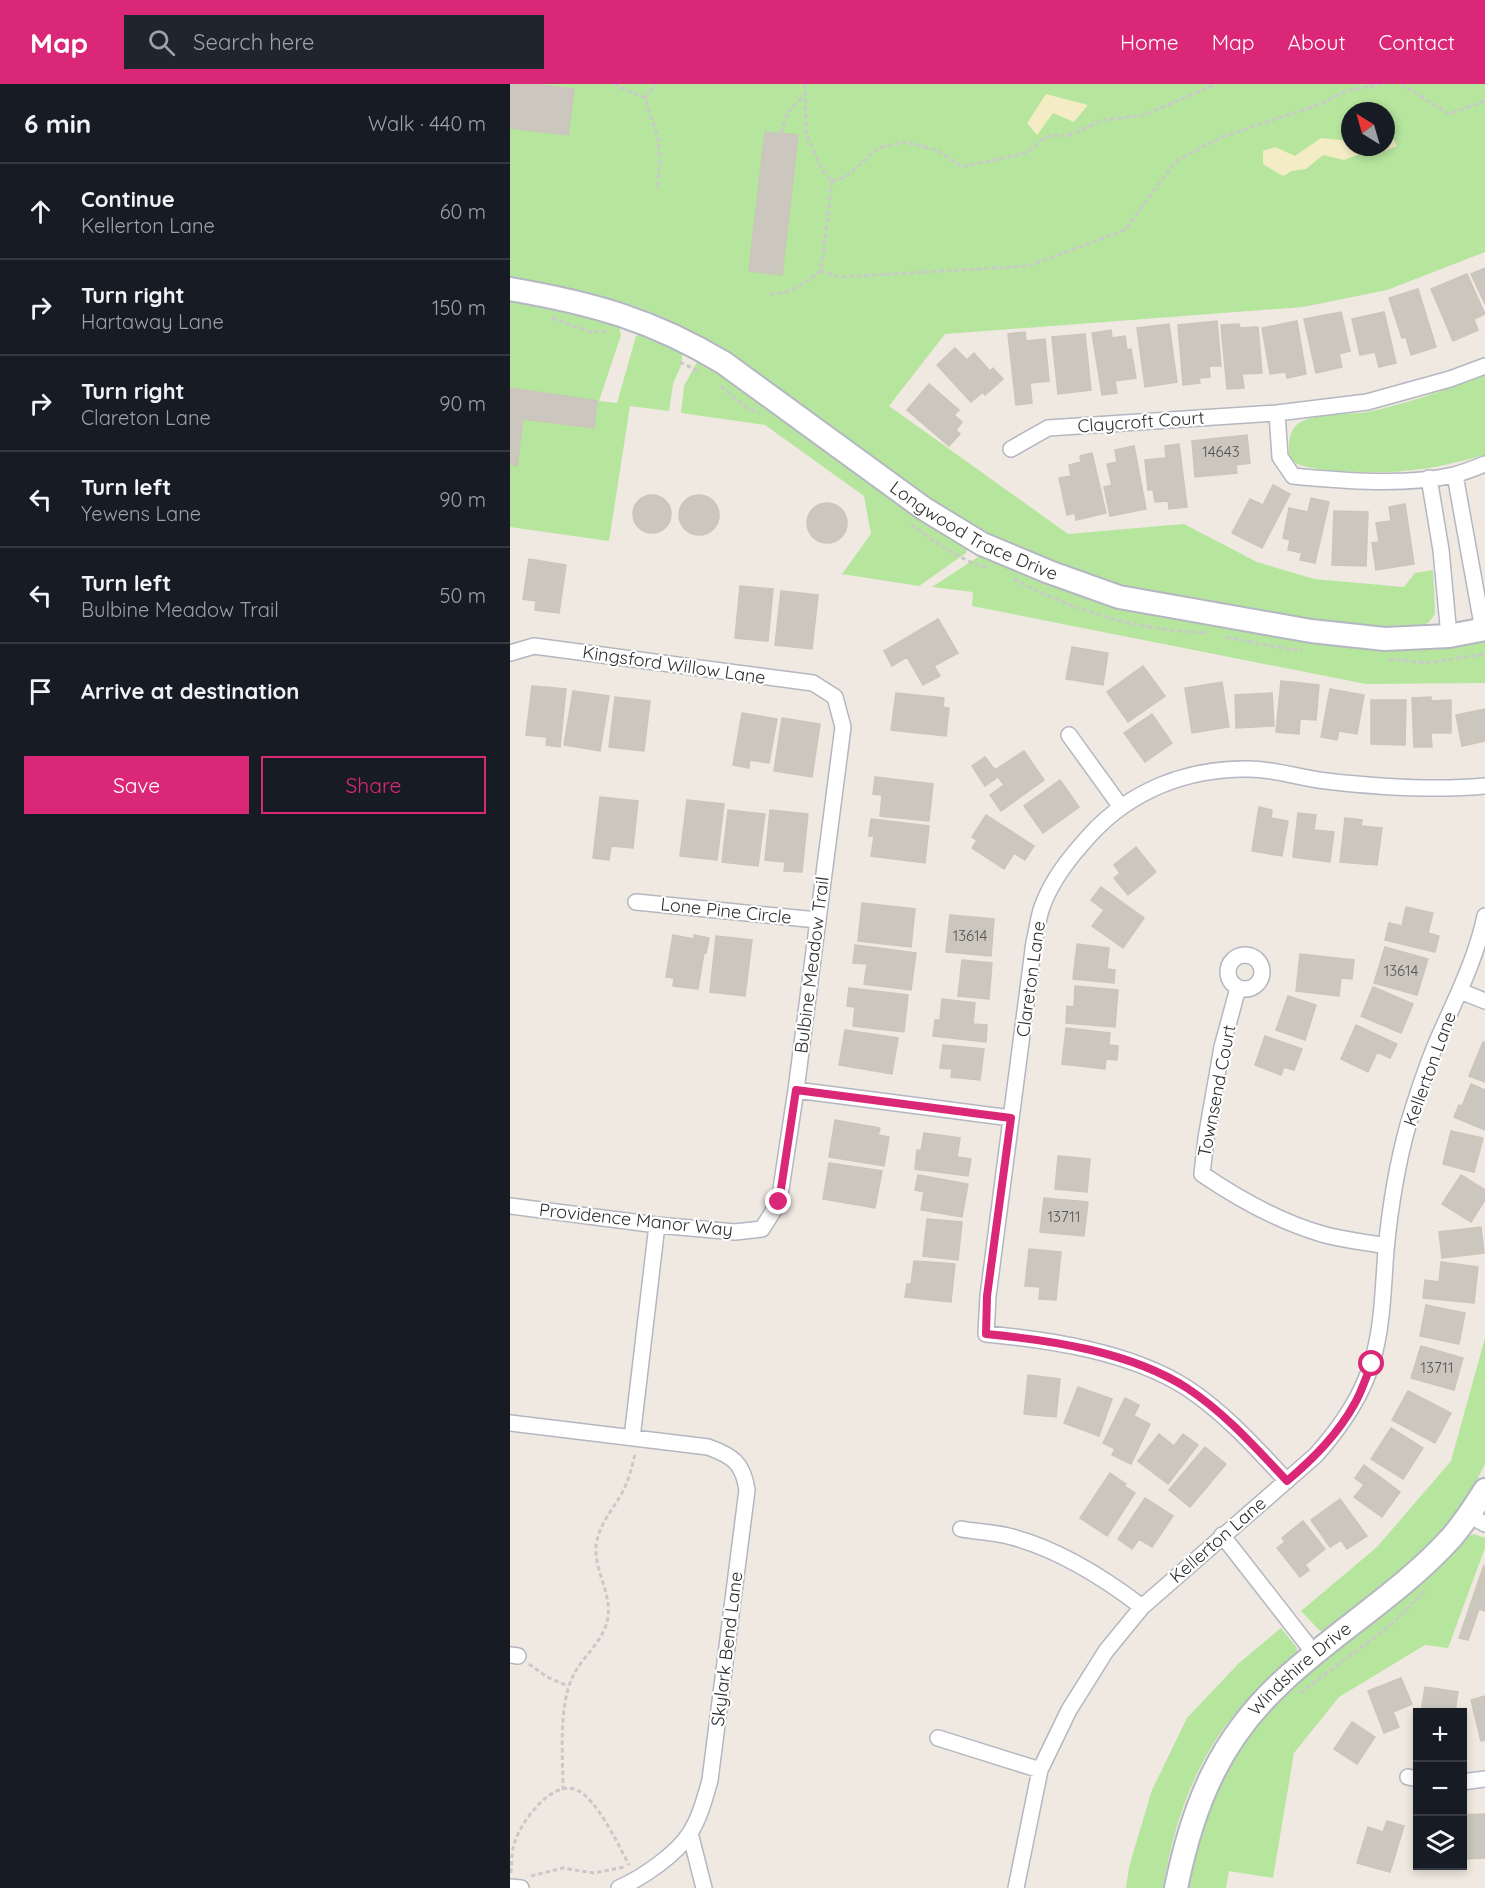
<!DOCTYPE html>
<html lang="en">
<head>
<meta charset="utf-8">
<style>
  body { margin:0; font-family:Quicksand,sans-serif; background:#20242c; color:#f1f3f6 }
  .controls { position:absolute; right:18px; bottom:18px; display:grid; overflow:hidden; border-radius:0px; box-shadow:0 3px 9px #0003 }
  .controls button { width:54px; height:54px; display:grid; place-items:center; padding:0; border:0; border-bottom:2px solid #363941; background:#171b24; color:#f1f3f6; font:30px sans-serif }
  .compass { position:absolute; left:831px; top:18px; width:54px; height:54px; border-radius:50%; background:#171b24; box-shadow:0 3px 9px #0003; rotate:323deg }
  .stop { position:absolute; width:18px; height:18px; margin:-14px; border:4px solid #db2777; border-radius:50%; background:#fff }
  .stop.end { background:#db2777; border-color:#fff; box-shadow:0 2px 6px #0008 }
  .list { margin:0; padding:0; list-style:none }
  h2 { display:flex; justify-content:space-between; align-items:center; height:78px; margin:0; padding:0 24px; font-size:26px }
  h2 small { font-size:20px; font-weight:400; color:#9ea1a6 }
  .list li { display:grid; grid-template-columns:39px 1fr auto; gap:18px; align-items:center; box-sizing:border-box; height:96px; padding:0 24px; border-top:2px solid #363941 }
  .list b { display:block; font-size:22px; white-space:nowrap }
  .list p { margin:0; font-size:20px; white-space:nowrap; color:#9ea1a6 }
  .list em { font-size:20px; font-style:normal; color:#9ea1a6 }
  .actions { display:flex; gap:12px; padding:18px 24px }
  .actions a { flex:1; padding:14px 0; border:2px solid #db2777; border-radius:0px; text-align:center; font-size:21px; color:#db2777 }
  .actions .main { background:#db2777; color:#fff }
  .icon { flex:none; width:33px; height:33px; fill:none; stroke:currentColor; stroke-width:2; stroke-linecap:round; stroke-linejoin:round }
  .map { position:relative; flex:none; width:975px; height:1804px; overflow:hidden }
  header { display:flex; align-items:center; gap:36px; box-sizing:border-box; height:84px; padding:0 30px; background:#db2777; color:#fff }
  header strong { font-size:28px }
  nav { display:flex; gap:33px; margin-inline-start:auto; font-size:21px }
  .search { width:420px; height:54px; background:#20242c; display:flex; align-items:center; gap:15px; box-sizing:border-box; padding:0 21px; border-radius:0px; color:#9ea1a6; font-size:22px }
  main { display:flex }
  aside { flex:1; background:#171b24 }
  .map>svg:first-child { display:block }
  .green { fill:#b6e59e; fill-rule:evenodd }
  .sand { fill:#f3ecc5 }
  .building { fill:#cbc7bf; stroke:#cbc5ba; stroke-width:1.5 }
  .lines { fill:none; stroke-linecap:round; stroke-linejoin:round }
  .street-casing { stroke:#b4b7c1; stroke-width:18 }
  .secondary-casing { stroke:#b4b7c1; stroke-width:26 }
  .path { stroke:#c9c9c9; stroke-width:3; stroke-dasharray:4.5 3; stroke-linecap:butt }
  .street { stroke:#fff; stroke-width:15 }
  .secondary { stroke:#fff; stroke-width:22 }
  .route { stroke:#db2777; stroke-width:8 }
  .labels { text-anchor:middle; stroke-width:4.5; stroke-linejoin:round; paint-order:stroke }
  .number-label { font-size:15px; fill:#555452 }
  .street-label { font-size:18px; fill:#2e2e2e; stroke:#fff }
</style>
</head>
<body>
<header>
<strong>Map</strong>
<div class="search"><svg class="icon" aria-label="search" viewBox="0 0 24 24"><circle cx="10" cy="10" r="6"/><path d="M15 15l6 6"/></svg>Search here</div>
<nav><a>Home</a><a>Map</a><a>About</a><a>Contact</a></nav>
</header>
<main>
<aside>
<h2>6 min<small>Walk · 440 m</small></h2>
<ul class="list">
<li><svg class="icon" aria-label="ahead" viewBox="0 0 24 24"><path d="M12 20V5M6 11l6-6 6 6"/></svg><div><b>Continue</b><p>Kellerton Lane</p></div><em>60 m</em></li>
<li><svg class="icon" aria-label="right" viewBox="0 0 24 24"><path d="M7 20v-9h11M14 6l5 5-5 5"/></svg><div><b>Turn right</b><p>Hartaway Lane</p></div><em>150 m</em></li>
<li><svg class="icon" aria-label="right" viewBox="0 0 24 24"><path d="M7 20v-9h11M14 6l5 5-5 5"/></svg><div><b>Turn right</b><p>Clareton Lane</p></div><em>90 m</em></li>
<li><svg class="icon" aria-label="left" viewBox="0 0 24 24"><path d="M17 20v-9H6M10 6l-5 5 5 5"/></svg><div><b>Turn left</b><p>Yewens Lane</p></div><em>90 m</em></li>
<li><svg class="icon" aria-label="left" viewBox="0 0 24 24"><path d="M17 20v-9H6M10 6l-5 5 5 5"/></svg><div><b>Turn left</b><p>Bulbine Meadow Trail</p></div><em>50 m</em></li>
<li><svg class="icon" aria-label="arrive" viewBox="0 0 24 24"><path d="M6 21V4h12l-3 4 3 4H6"/></svg><div><b>Arrive at destination</b></div></li>
</ul>
<div class="actions"><a class="main">Save</a><a>Share</a></div>
</aside>
<div class="map">
<svg width="975" height="1804" viewBox="0 0 975 1804">
  <rect width="100%" height="100%" fill="#efe9e1"/>
  <path class="green" d="M0 0H975V168L877 206 793 223 435 250 379 322 558 450 674 440 747 478 804 495 894 503 905 489 923 486 925 530 918 539 901 544 847 543 630 506 581 494 528 474 480 451 420 416 197 258C185 251 174 244 161 237 111 212 55 204 0 197ZM840 27H876V63H840Z
    M0 217 46 223 108 239 111 251 89 317 107 319 126 252 136 249 167 263 172 270V279L163 300 159 327 120 322 99 457 0 443Z
    M187 278 198 279 458 463 456 469 409 502 332 490 361 450 354 412 255 341 171 329 174 302Z
    M975 291V371C949 378 921 385 894 387 875 389 793 390 782 376 778 370 779 365 779 359 780 351 782 344 789 339 806 329 838 331 857 328 897 320 937 305 975 291Z
    M476 471C526 495 571 511 623 526L975 555V599L856 600 462 522 463 508 422 503 468 473Z
    M975 1254V1380L964 1402 938 1441 899 1482 820 1545 810 1547 791 1527 867 1463 941 1377Z
    M964 1450 975 1454V1464L938 1564 915 1561 829 1613 784 1669 763 1794 719 1787 716 1804H670L682 1749 723 1663 781 1603 913 1498 955 1453Z
    M771 1544 787 1564 786 1573C759 1595 729 1621 709 1651 678 1697 662 1750 653 1804H616L619 1783 642 1706 677 1634 728 1580Z"/>
  <path class="sand" d="M536 10 578 21 564 38 543 29 527 51 517 39Z
    M876 40 887 62 870 69H853L834 76 813 71 796 85 782 87 773 92 753 80V67L765 63 785 72 811 54 840 57V63H876Z"/>
  <path class="building" d="M0 0H22L64 5 58 51 0 44Z
    M255 48 288 51 272 191 239 187Z
    M975 184V220L961 190Z
    M957 190 975 230 964 235 968 246 943 257 921 205Z
    M908 205 926 263 901 271 896 253 892 254 879 214Z
    M831 228 840 267 829 270 832 283 806 289 794 235Z
    M874 228 886 279 869 283 865 268 850 271 842 235Z
    M707 237 711 282H699L700 293 689 294 690 299 673 301 668 241Z
    M787 237 796 290 777 294 776 288 760 290 752 244Z
    M659 240 667 298 635 303 627 244Z
    M729 240 730 244 748 243 752 289 732 290 734 304 717 305 711 241Z
    M601 246 602 254 615 252 617 266 621 265 626 294 605 297 607 309 592 311 582 249Z
    M515 248 516 257 535 255 539 297 520 299 522 319 506 321 498 250Z
    M575 250 581 306 548 310 542 253Z
    M445 264 457 276 464 269 480 287 483 284 493 295 475 311 473 308 461 318 427 281Z
    M419 300 449 326 444 331 452 338 446 346 450 350 439 362 397 326Z
    M0 304 87 317 84 344 13 335 7 382 0 380Z
    M737 351 740 379 726 381 727 389 685 393 682 357Z
    M669 360 677 423 659 425 658 417 645 418 643 406H638L635 376 656 374 655 362Z
    M624 362 636 425 600 432 594 403 602 401 597 380 607 378 605 366Z
    M582 369 596 429 566 436 565 429 557 431 549 394 561 392 559 381 571 378 570 372Z
    M763 401 780 410 752 464 722 449 740 415 753 421Z
    M123 430a19 19 0 1 1 38 0a19 19 0 1 1-38 0Z
    M169 431a20 20 0 1 1 40 0a20 20 0 1 1-40 0Z
    M801 414 819 418 805 479 790 476 792 469 778 466 780 456 773 454 779 424 798 428Z
    M297 439a20 20 0 1 1 40 0a20 20 0 1 1-40 0Z
    M895 420 904 480 866 486 862 459 869 458 866 439 881 437 879 423Z
    M824 427 858 428 856 482 822 481Z
    M19 475 56 481 49 529 25 526 26 517 13 515Z
    M230 502 263 505 258 557 225 554Z
    M271 507 308 511 302 565 265 561Z
    M428 535 448 569 424 582 430 592 413 601 397 573 382 582 374 567Z
    M562 563 598 569 593 601 556 595Z
    M633 582 655 612 618 638 597 608Z
    M771 597 809 601 806 636 790 635 789 650 766 648Z
    M712 598 719 643 682 649 675 604Z
    M22 602 56 605 50 663 36 661 37 653 16 651Z
    M820 605 854 611 847 650 829 647 827 656 811 653Z
    M63 607 99 612 90 667 54 661Z
    M386 609 434 614 433 623 439 624 436 652 381 646Z
    M762 609 764 642 726 644 725 611Z
    M105 613 140 617 134 667 99 663Z
    M921 613V617L941 616V649H921L922 663H904L902 614Z
    M861 616H896L895 661 861 660Z
    M975 625V657L952 662 946 631Z
    M232 629 267 635 259 679 240 676 239 684 223 681Z
    M642 630 662 659 635 678 614 649Z
    M272 634 310 640 302 693 264 687Z
    M514 667 534 696 491 727 480 711 494 701 488 693 475 702 462 682 475 673 485 686Z
    M365 693 423 700 419 737 370 732 372 711 363 710Z
    M550 696 569 723 533 749 514 722Z
    M90 713 128 717 123 764 101 762 99 776 83 774Z
    M177 716 214 720 207 776 170 772Z
    M749 723 762 726 761 734 778 737 772 772 742 767Z
    M218 726 255 730 248 782 212 778Z
    M260 726 298 730 292 788 274 787 275 778 255 776Z
    M788 729 806 731 804 746 824 748 820 778 783 773Z
    M476 731 524 762 515 776 504 769 494 785 462 764 467 756 462 753Z
    M835 734 852 736 851 742 872 744 867 781 830 778Z
    M361 735 419 742 415 779 361 772 364 752H359Z
    M626 763 646 788 618 811 604 794 610 789 604 781Z
    M591 803 634 834 613 864 582 842 594 826 581 816Z
    M352 819 405 825 401 863 348 857Z
    M896 823 923 829 918 849 929 852 925 868 875 856 879 839 892 842Z
    M440 831 484 835 481 872 436 868Z
    M163 851 184 855V851L199 854 196 869H194L188 905 163 902 164 894 156 893Z
    M206 852 242 856 235 912 200 908Z
    M567 860 599 864 597 885 605 886 604 899 563 895Z
    M345 861 406 869 401 906 354 900 357 880 343 879Z
    M875 863 918 875 907 911 864 899Z
    M790 870 844 876 842 895 831 894 829 912 786 907Z
    M452 876 482 879 479 915 448 912Z
    M565 902 608 906 605 943 556 939 557 922 564 923Z
    M863 903 903 920 891 949 851 932Z
    M339 904 398 911 394 948 343 942 345 923 337 922Z
    M778 912 806 921 795 956 766 946Z
    M432 915 465 919 463 940 477 941 476 958 423 952 425 936H430Z
    M846 941 887 960 880 974 867 968 858 988 831 975Z
    M556 944 600 949 599 961 608 962 607 976 596 975 595 985 552 980Z
    M335 946 388 954 382 990 329 981Z
    M755 952 792 965 784 986 774 983 771 991 745 981Z
    M973 958 975 959V998L959 992Z
    M433 961 474 965 470 996 441 993 442 985 430 984Z
    M961 1000 975 1006V1046L944 1033 949 1021 952 1022Z
    M325 1036 370 1044 368 1051 379 1053 374 1082 319 1073Z
    M941 1047 973 1054 964 1088 933 1080Z
    M414 1049 450 1054 447 1073 461 1075 458 1092 405 1085 407 1066 411 1067Z
    M548 1072 580 1075 577 1108 545 1105Z
    M319 1079 372 1087 365 1124 313 1115Z
    M408 1091 458 1100 452 1133 411 1126 414 1108 405 1106Z
    M951 1091 975 1106V1116L961 1138 932 1120Z
    M534 1114 578 1118 574 1152 530 1148Z
    M417 1135 452 1138 448 1176 413 1172Z
    M971 1143 974 1169 932 1174 929 1148Z
    M519 1165 551 1168 546 1216 529 1215 530 1203 515 1202Z
    M404 1177 445 1180 441 1218 395 1213 397 1200H401Z
    M931 1178 968 1183 964 1219 913 1214 915 1196 929 1198Z
    M916 1221 955 1229 949 1260 910 1252Z
    M911 1262 953 1274 944 1306 901 1294Z
    M518 1291 550 1295 546 1333 514 1330Z
    M568 1303 602 1315 589 1352 554 1339Z
    M898 1307 941 1329 925 1359 882 1336Z
    M615 1314 629 1321 624 1332 640 1340 621 1380 602 1371 605 1365 593 1359Z
    M881 1344 913 1364 893 1395 861 1375Z
    M649 1350 664 1362 673 1350 688 1361 658 1400 628 1377Z
    M695 1363 716 1380 680 1423 659 1406Z
    M854 1381 890 1408 872 1433 844 1413 854 1401 845 1394Z
    M600 1389 616 1400 614 1402 625 1409 597 1452 570 1434Z
    M635 1414 663 1432 642 1463 629 1455 622 1465 608 1455Z
    M830 1415 857 1452 837 1465 831 1456 820 1463 801 1436Z
    M793 1437 815 1465 795 1481 799 1486 790 1493 767 1464 775 1458 772 1454Z
    M974 1481 975 1527 969 1525 958 1556 949 1554Z
    M891 1594 902 1620 883 1628 889 1643 874 1649 858 1607Z
    M915 1603 948 1608 945 1628H911Z
    M975 1612V1656L971 1657 961 1616Z
    M842 1638 865 1653 847 1680 824 1665Z
    M975 1730V1774L952 1775V1731Z
    M877 1737 894 1742 880 1788 847 1779 858 1743 873 1748Z"/>
  <g class="lines">
    <g class="street-casing">
      <path id="street" d="M767 329 770 373 783 392C834 397 895 402 944 391 955 388 965 384 975 380
        M501 365 538 344 767 329 857 318 940 295 975 282
        M945 391 973 546
        M919 394 931 466 939 552
        M0 569 24 562 303 599 325 613 333 643 286 1006 269 1118 252 1145 225 1148 147 1141 0 1122
        M559 651 611 723
        M126 818 307 836
        M718 888a17 17 0 1 1 34 0a17 17 0 1 1-34 0Z
        M728 904 712 963 696 1054 692 1090C730 1116 768 1137 812 1150 833 1156 855 1158 876 1162
        M950 907 975 917
        M286 1006 501 1034
        M0 1339 198 1363C223 1372 233 1379 237 1406L200 1696C195 1714 190 1733 180 1749 167 1770 132 1794 109 1804
        M122 1354 147 1141
        M777 1397C746 1364 715 1329 677 1304 621 1268 541 1256 476 1250L478 1212 524 858C527 847 528 834 532 823 542 795 561 772 580 751 621 706 678 684 739 685 764 685 790 694 816 697 868 703 922 707 975 702
        M959 1431 975 1440
        M451 1445C467 1448 486 1448 502 1453 550 1466 593 1493 632 1523
        M712 1451 804 1569
        M0 1571 8 1572
        M428 1654 530 1686
        M898 1693 908 1695
        M952 1698 975 1695
        M180 1749 194 1804
        M0 1803 11 1804
        M506 1804 530 1686 559 1626 596 1567 632 1523 806 1371C830 1344 852 1313 862 1278 873 1242 873 1203 876 1166 880 1124 887 1081 898 1041 907 1011 916 983 928 955 946 914 966 875 975 832"/>
    </g>
    <g class="secondary-casing">
      <g id="secondary">
        <path id="s1" d="M0 205C82 219 143 236 214 279L413 424 472 460 539 488 609 513 801 547 875 555 939 552 975 545"/>
        <path id="s2" d="M666 1804C683 1720 710 1654 775 1595 828 1546 892 1508 941 1454 954 1439 965 1422 975 1406"/>
      </g>
    </g>
    <path class="path" d="M104 0 135 14 148 54 150 78 147 106
      M295 0 296 49 313 88 322 97
      M891 0 939 30 975 17
      M135 14 146 0
      M271 49 278 28 294 11
      M322 97 311 187 330 193 518 182 615 146 666 77 712 53 808 21 836 7 872 0
      M322 97 336 93 368 64 395 58 427 66 452 83 512 70 522 65 531 56 542 51 557 52 593 36 634 31 706 0
      M260 210C280 210 295 199 311 187
      M42 234 81 248 96 247
      M170 278 188 287
      M211 302 234 322 249 329
      M401 441C426 458 450 477 479 484
      M504 495C562 527 631 547 698 549
      M716 553 777 565 792 566
      M879 575 916 579 975 570
      M19 1580 37 1593 58 1602
      M790 1609 882 1540 915 1507
      M53 1706C53 1672 48 1623 63 1592 72 1573 91 1560 97 1538 104 1512 84 1488 86 1462 89 1440 102 1427 112 1409 119 1396 122 1383 125 1370
      M1 1789C2 1777 1 1768 5 1757 12 1737 42 1695 67 1706 87 1715 109 1762 119 1781
      M21 1792 53 1784 84 1789 114 1783"/>
    <use href="#street" class="street"/>
    <use href="#secondary" class="secondary"/>
  </g>
  <g class="lines">
    <path class="route" d="M269 1118 286 1006 501 1034 477 1212 476 1250C541 1256 621 1268 677 1304 715 1329 746 1364 777 1397 804 1374 828 1350 845 1319 852 1307 856 1292 862 1280"/>
  </g>
  <g class="labels">
    <g class="number-label">
      <text x="711" y="373">14643</text>
      <text x="460" y="857">13614</text>
      <text x="891" y="892">13614</text>
      <text x="554" y="1138">13711</text>
      <text x="927" y="1289">13711</text>
    </g>
    <g class="street-label">
      <text transform="translate(631 338) rotate(-4)" y="6">Claycroft Court</text>
      <text dy="6" stroke="none"><textPath href="#s1" startOffset="530">Longwood Trace Drive</textPath></text>
      <text transform="translate(164 581) rotate(8)" y="6">Kingsford Willow Lane</text>
      <text transform="translate(216 827) rotate(6)" y="6">Lone Pine Circle</text>
      <text transform="translate(302 881) rotate(-83)" y="6">Bulbine Meadow Trail</text>
      <text transform="translate(521 895) rotate(-82)" y="6">Clareton Lane</text>
      <text transform="translate(920 985) rotate(-70)" y="6">Kellerton Lane</text>
      <text transform="translate(707 1007) rotate(-79)" y="6">Townsend Court</text>
      <text transform="translate(126 1136) rotate(6)" y="6">Providence Manor Way</text>
      <text transform="translate(708 1456) rotate(-41)" y="6">Kellerton Lane</text>
      <text transform="translate(217 1565) rotate(-83)" y="6">Skylark Bend Lane</text>
      <text dy="6" stroke="none"><textPath href="#s2" startOffset="258">Windshire Drive</textPath></text>
    </g>
  </g>
</svg>
<div class="controls">
<button>+</button>
<button>−</button>
<button><svg class="icon" aria-label="layers" viewBox="0 0 24 24"><path d="M12 4l9 5-9 5-9-5zM3 14l9 5 9-5"/></svg></button>
</div>
<svg class="compass" viewBox="-18 -18 36 36"><path d="M0-13l5 13h-10z" fill="#e53935"/><path d="M0 13l5-13h-10z" fill="#9ea1a6"/></svg>
<div class="stop" style="left:862px;top:1280px"></div>
<div class="stop end" style="left:269px;top:1118px"></div>
</div>
</main>
</body>
</html>
